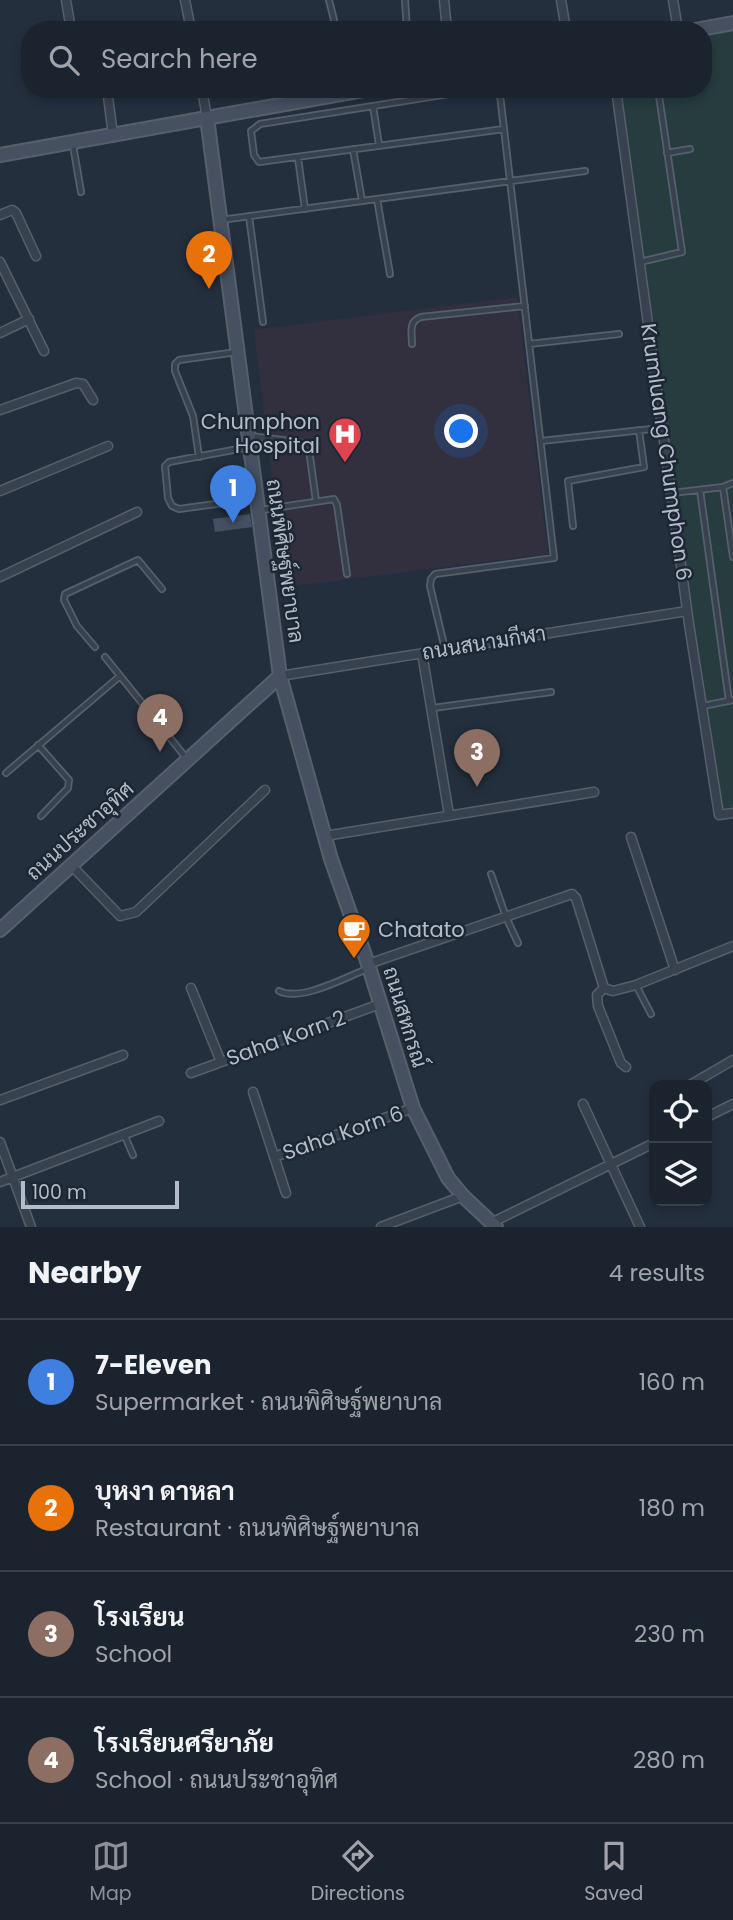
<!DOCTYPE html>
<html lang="en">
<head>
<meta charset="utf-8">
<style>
  body { margin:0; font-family:Poppins,Sarabun,sans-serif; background:#242b36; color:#f1f3f6 }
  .controls { position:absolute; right:21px; bottom:21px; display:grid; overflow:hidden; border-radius:14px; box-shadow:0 4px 10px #0003 }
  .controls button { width:63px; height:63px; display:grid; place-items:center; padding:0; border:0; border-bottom:2px solid #39404a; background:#1b232e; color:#f1f3f6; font:35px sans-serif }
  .scale { position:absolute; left:21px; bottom:18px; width:158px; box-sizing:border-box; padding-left:7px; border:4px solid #b4bcc9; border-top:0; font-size:19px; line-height:24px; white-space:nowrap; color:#b4bcc9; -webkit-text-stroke:5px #1d2633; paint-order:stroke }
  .you { position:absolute; left:462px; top:432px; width:24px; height:24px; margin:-18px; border:5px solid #fff; border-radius:50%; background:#1a73e8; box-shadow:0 0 0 10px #1a73e833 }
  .badge { display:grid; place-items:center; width:46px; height:46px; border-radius:50%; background:#8c9099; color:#fff; font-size:23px; font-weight:700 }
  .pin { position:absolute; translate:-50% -58px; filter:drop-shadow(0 2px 4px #0008) }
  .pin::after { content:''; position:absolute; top:37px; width:24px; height:21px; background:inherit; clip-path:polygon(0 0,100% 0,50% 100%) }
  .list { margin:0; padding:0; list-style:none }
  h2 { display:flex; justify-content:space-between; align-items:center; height:91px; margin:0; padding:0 28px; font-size:30px }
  h2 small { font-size:23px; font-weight:400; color:#a0a4aa }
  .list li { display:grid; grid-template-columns:46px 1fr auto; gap:21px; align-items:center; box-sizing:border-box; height:126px; padding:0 28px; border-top:2px solid #39404a }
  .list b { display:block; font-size:26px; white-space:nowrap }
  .list p { margin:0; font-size:23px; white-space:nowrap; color:#a0a4aa }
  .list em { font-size:23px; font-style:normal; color:#a0a4aa }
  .icon { flex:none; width:38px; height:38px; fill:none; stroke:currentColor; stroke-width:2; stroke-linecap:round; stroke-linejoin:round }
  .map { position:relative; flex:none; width:733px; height:1227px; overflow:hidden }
  .search { position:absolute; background:#1b232e; box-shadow:0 4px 10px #0003; left:21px; right:21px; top:21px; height:77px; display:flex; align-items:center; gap:18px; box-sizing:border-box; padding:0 24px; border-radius:28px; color:#a0a4aa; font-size:26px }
  .sheet { height:595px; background:#1b232e }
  nav { display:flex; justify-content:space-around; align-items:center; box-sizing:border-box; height:98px; border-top:2px solid #39404a; background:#1b232e; font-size:19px; color:#a0a4aa }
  nav a { display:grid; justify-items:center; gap:4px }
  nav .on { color:#8c9099 }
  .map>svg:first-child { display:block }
  .medical { fill:#32303f }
  .green { fill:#263c3f }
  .building { fill:#455162 }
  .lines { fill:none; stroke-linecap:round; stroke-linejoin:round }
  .lane-casing { stroke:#565f6c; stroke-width:8 }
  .street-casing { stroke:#565f6c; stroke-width:11 }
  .secondary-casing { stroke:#565f6c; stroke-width:16 }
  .lane { stroke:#38414e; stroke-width:4.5 }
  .street { stroke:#38414e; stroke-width:8 }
  .secondary { stroke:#465061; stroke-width:12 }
  .labels { text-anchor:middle; stroke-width:5; stroke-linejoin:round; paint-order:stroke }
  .poi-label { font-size:21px; fill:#b4bcc9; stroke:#1d2633; text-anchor:end }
  .street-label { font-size:21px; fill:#b4bcc9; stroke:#1d2633 }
</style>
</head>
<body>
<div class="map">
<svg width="733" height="1227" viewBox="0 0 733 1227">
  <rect width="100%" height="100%" fill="#242f3e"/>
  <path class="medical" d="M517 297 548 554 285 587 254 330Z"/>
  <path class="green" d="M733 23V813L719 815 616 89H703V30Z"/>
  <path class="building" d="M250 514 252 527 215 532 213 519Z"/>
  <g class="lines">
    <g class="lane-casing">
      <path id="lane" d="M329 0 334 20 333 27 330 30
        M405 0 407 30
        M290 89 292 102
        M480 89 260 124 251 131 254 155 259 162 504 129
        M373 106 379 145
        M73 145 81 192
        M353 149 362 201
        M667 153 690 149
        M298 158 305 209
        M377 199 390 274
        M249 216 263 322
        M221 220 585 171
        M640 262 682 252 658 89
        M412 344C412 332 408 322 421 317L525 306
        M529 344 619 334
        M250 436 299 442 306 445 309 450 316 501
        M541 441 661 428
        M249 447 169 462 165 466 168 498 172 506 179 509 253 499
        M199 457 193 416 175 371V364L179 360 237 352
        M723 487 733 557
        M700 490 729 701
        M672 493 723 487 733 483
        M261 510 334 499 337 505 347 574
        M573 526 568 481 644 467 639 430
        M95 647 77 626 64 600 65 594 138 560 162 589
        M445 649 430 586 431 579 435 574 554 558 504 129 500 95 493 89
        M105 657 187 759
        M703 706 733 700
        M433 708 551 692
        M38 745 69 780 68 788 41 816
        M6 773 120 676
        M491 874 506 917 518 943
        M636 985 651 1014
        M279 991C301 1002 344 978 367 969
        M124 1134 133 1155"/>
    </g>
    <g class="street-casing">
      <path id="street" d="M66 0 71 30
        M185 0 191 30
        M444 0 447 30
        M561 0 566 30
        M673 0 678 30
        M107 89 113 135
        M202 89 207 118
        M616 89 689 624 719 815 733 813
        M0 215 12 210 16 213 36 256
        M0 262 44 351
        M0 333 29 319
        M0 410 76 383 83 384 93 400
        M0 491 108 446
        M0 577 137 512
        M422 653 449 815
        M280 676 687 611
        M325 836 594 792
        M631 837 675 970
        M71 865 120 916 136 912 265 790
        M368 964 572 894 576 898 604 988 613 991 636 985 733 946
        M191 988 221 1062
        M604 988 597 995 598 1006 621 1063 626 1067
        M191 1073 380 1004
        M690 1085 733 1060
        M253 1092 286 1193
        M0 1100 123 1055
        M583 1104 640 1227
        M707 1117 733 1104
        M0 1142 31 1227
        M274 1157 413 1108
        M0 1182 159 1121
        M491 1223 654 1143
        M381 1227 463 1196"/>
    </g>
    <g class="secondary-casing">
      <path id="secondary" d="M695 30 733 23
        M207 118 280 676 331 859 368 964 413 1108 448 1178 463 1196 496 1227
        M0 155 369 89
        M0 930 280 676"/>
    </g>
    <use href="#lane" class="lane"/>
    <use href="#street" class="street"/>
    <use href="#secondary" class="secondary"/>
  </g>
  <defs>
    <g id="hospital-pin" transform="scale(1.75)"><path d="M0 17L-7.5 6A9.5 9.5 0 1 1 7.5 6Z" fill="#e0444e" stroke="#1d2633"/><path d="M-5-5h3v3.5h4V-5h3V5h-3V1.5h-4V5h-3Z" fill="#fff"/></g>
    <g id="cafe-pin" transform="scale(1.75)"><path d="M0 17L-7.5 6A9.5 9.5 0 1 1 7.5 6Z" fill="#e8710a" stroke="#1d2633"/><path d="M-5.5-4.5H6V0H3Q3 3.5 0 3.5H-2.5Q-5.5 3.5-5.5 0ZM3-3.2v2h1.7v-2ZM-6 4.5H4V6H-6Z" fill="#fff"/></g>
  </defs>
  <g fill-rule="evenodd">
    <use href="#hospital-pin" x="345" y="434"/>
    <use href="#cafe-pin" x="354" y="930"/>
  </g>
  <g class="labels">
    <g class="poi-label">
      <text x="320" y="429">Chumphon<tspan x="320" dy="24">Hospital</tspan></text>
      <text x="378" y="937" text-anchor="start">Chatato</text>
    </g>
    <g class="street-label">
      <text transform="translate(666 452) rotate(82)" y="7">Krumluang Chumphon 6</text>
      <text transform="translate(285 561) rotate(82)" y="7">ถนนพิศิษฐ์พยาบาล</text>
      <text transform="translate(484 643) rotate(-9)" y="7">ถนนสนามกีฬา</text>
      <text transform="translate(80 831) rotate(-42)" y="7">ถนนประชาอุทิศ</text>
      <text transform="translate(405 1017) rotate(73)" y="7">ถนนสหกรณ์</text>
      <text transform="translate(286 1038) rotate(-20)" y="7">Saha Korn 2</text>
      <text transform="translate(343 1133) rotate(-19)" y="7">Saha Korn 6</text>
    </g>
  </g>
</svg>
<div class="controls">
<button><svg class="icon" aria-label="locate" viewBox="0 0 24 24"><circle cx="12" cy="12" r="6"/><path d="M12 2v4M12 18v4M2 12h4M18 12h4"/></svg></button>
<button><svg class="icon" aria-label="layers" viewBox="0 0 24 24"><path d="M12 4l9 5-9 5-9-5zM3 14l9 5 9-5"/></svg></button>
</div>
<div class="scale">100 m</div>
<div class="you"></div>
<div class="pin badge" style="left:233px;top:523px;background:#3f7fe0">1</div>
<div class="pin badge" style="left:209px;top:289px;background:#e8710a">2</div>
<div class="pin badge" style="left:477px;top:787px;background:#8d6e63">3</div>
<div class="pin badge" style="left:160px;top:752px;background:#8d6e63">4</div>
<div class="search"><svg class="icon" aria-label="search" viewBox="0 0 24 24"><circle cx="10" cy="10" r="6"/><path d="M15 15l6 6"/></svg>Search here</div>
</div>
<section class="sheet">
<h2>Nearby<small>4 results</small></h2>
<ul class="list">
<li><span class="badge" style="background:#3f7fe0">1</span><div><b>7-Eleven</b><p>Supermarket · ถนนพิศิษฐ์พยาบาล</p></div><em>160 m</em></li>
<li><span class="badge" style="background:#e8710a">2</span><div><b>บุหงา ดาหลา</b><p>Restaurant · ถนนพิศิษฐ์พยาบาล</p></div><em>180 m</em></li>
<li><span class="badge" style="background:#8d6e63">3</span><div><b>โรงเรียน</b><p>School</p></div><em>230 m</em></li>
<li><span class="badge" style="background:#8d6e63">4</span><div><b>โรงเรียนศรียาภัย</b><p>School · ถนนประชาอุทิศ</p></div><em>280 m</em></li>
</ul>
</section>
<nav>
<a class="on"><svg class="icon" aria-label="map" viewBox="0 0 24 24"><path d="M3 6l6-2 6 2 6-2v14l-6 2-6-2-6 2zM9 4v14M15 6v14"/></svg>Map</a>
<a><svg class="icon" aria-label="directions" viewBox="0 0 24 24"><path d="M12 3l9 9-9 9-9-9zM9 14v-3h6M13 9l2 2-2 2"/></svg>Directions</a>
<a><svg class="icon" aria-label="saved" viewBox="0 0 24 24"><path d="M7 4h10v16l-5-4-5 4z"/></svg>Saved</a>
</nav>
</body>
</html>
